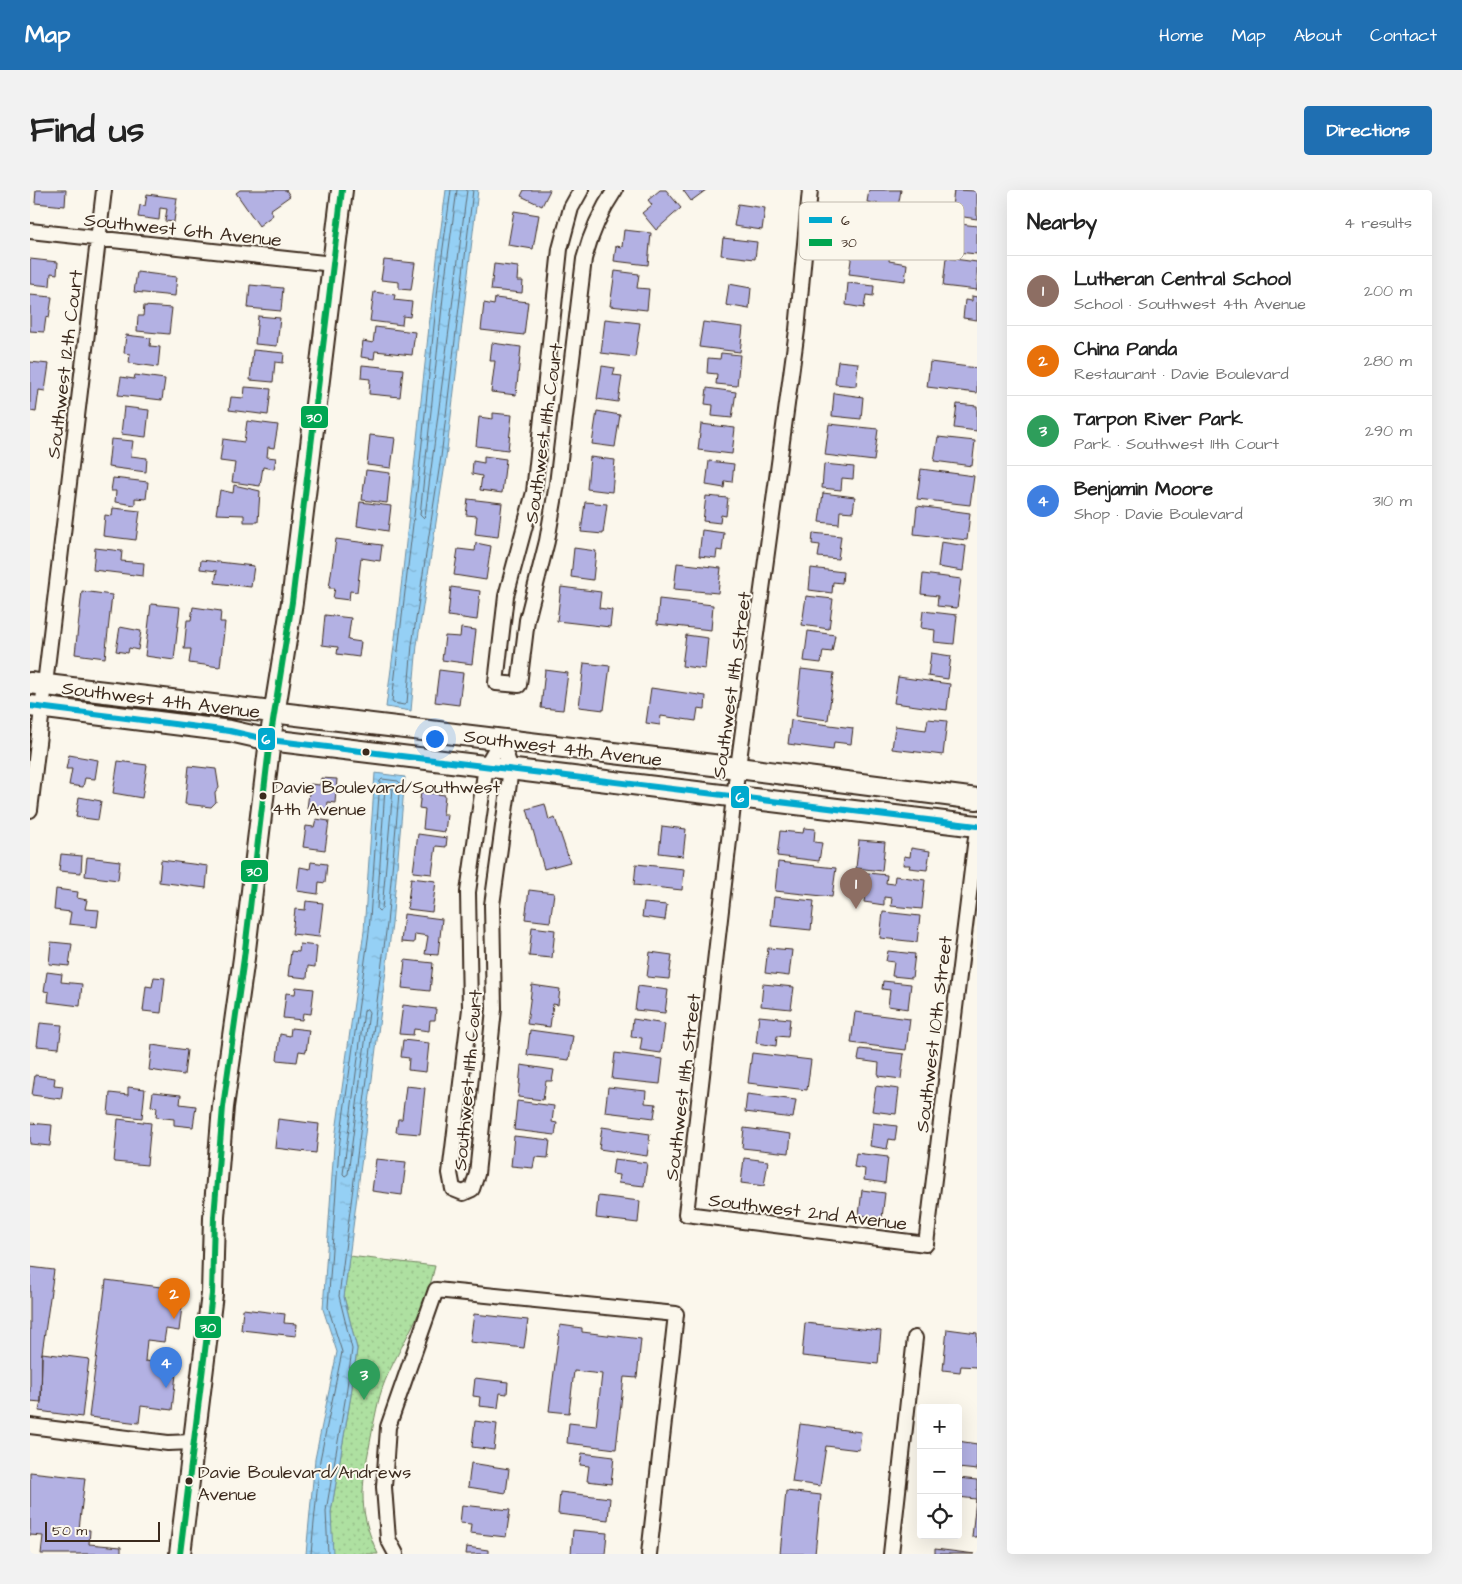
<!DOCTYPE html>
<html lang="en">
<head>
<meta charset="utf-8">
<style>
  body { margin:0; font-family:"Architects Daughter",sans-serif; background:#f2f2f2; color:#222 }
  .controls { position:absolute; right:15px; bottom:15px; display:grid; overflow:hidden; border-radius:5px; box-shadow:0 5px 20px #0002 }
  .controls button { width:45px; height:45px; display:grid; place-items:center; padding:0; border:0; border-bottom:1px solid #e0e0e0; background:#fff; color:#222; font:25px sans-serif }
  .scale { position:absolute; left:15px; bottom:12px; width:115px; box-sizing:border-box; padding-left:5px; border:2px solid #3b2a1e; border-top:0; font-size:14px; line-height:18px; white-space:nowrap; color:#3b2a1e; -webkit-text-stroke:4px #fbf7ec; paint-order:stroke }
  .you { position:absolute; left:404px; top:548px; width:18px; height:18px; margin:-12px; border:4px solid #fff; border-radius:50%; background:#1a73e8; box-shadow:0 0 0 8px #1a73e833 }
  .badge { display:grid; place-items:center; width:32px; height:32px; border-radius:50%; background:#1f6fb2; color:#fff; font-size:16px; font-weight:700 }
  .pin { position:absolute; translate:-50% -41px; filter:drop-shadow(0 1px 2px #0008) }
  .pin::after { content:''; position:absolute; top:26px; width:18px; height:15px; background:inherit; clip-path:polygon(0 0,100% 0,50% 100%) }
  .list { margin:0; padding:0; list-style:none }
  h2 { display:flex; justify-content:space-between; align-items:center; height:65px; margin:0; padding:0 20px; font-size:21px }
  h2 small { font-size:16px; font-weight:400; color:#767676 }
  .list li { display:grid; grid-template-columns:32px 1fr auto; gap:15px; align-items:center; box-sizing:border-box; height:70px; padding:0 20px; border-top:1px solid #e0e0e0 }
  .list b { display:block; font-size:19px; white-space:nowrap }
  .list p { margin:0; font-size:16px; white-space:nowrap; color:#767676 }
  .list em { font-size:16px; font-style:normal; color:#767676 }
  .icon { flex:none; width:28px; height:28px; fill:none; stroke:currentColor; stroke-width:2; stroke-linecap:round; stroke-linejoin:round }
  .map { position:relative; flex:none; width:947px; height:1364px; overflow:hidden; border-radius:5px }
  header { display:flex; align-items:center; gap:30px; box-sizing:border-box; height:70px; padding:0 25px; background:#1f6fb2; color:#fff }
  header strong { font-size:24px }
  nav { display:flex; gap:28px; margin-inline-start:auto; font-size:18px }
  .intro { display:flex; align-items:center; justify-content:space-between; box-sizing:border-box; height:120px; padding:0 30px }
  h1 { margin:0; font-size:35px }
  .button { padding:12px 22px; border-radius:5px; background:#1f6fb2; color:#fff; font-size:18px; font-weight:700 }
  main { display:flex; gap:30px; padding:0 30px }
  aside { flex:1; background:#fff; border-radius:5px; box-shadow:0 5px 20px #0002 }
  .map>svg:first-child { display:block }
  .green { fill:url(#green-dots); stroke:#748560 }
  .water { fill:url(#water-ripples); stroke:#718e9f }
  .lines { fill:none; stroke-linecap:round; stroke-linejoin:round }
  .shore { stroke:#5f6c74; stroke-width:1 }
  .building { fill:#b3b1e3; stroke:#3b2a1e }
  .street-casing { stroke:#3b2a1e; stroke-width:18 }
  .secondary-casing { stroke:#3b2a1e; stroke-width:24 }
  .street { stroke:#fbf7ec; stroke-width:14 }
  .secondary { stroke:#fbf7ec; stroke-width:20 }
  .bus-1-casing { stroke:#fbf7ec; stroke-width:10 }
  .bus-2-casing { stroke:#fbf7ec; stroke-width:10 }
  .bus-1 { stroke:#00a9ce; stroke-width:6 }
  .bus-2 { stroke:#00a651; stroke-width:6 }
  .bus-dot { fill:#3b2a1e; stroke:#fbf7ec; stroke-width:2 }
  .labels { text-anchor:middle; stroke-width:4; stroke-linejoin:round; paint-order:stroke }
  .bus-label { font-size:18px; fill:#3b2a1e; stroke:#fbf7ec; text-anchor:start }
  .street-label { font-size:19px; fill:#3b2a1e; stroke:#fbf7ec }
  .key { fill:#fbf7ec; stroke:#c1baae; stroke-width:1 }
  .key-label { font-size:14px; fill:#3b2a1e }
  .line-badge { stroke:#fbf7ec; stroke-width:2 }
  .badge-label { font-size:14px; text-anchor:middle; font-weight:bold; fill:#fff }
</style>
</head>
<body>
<header>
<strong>Map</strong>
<nav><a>Home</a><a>Map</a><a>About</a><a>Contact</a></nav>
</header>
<div class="intro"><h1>Find us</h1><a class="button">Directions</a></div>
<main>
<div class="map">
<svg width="947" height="1364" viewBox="0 0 947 1364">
  <defs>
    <pattern id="green-dots" width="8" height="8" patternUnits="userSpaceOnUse" patternTransform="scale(1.25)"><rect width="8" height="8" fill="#aee0a1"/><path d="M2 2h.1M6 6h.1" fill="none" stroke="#97c08a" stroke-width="1.8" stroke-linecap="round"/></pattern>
    <pattern id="water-ripples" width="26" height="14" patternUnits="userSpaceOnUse" patternTransform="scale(1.25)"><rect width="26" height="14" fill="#95d0f5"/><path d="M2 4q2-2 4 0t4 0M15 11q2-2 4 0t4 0" fill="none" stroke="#81b3d2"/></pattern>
  </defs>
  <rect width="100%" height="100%" fill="#fbf7ec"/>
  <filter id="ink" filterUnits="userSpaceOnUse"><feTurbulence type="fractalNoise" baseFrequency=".02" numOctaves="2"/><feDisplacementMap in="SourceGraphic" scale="10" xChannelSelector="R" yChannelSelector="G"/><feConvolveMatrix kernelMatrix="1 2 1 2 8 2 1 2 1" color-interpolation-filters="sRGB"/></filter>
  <g filter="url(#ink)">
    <path class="green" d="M319 1066 405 1076C397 1115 375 1148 358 1184 349 1203 346 1222 342 1242 333 1292 325 1315 348 1364H303L301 1359V1322L321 1205 327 1159 314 1107Z"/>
    <path class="water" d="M416 0H448L416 268 387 455 381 521 356 517C380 345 392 172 416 0Z
      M345 583 375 587 362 734 314 1107 327 1159 321 1205 301 1322 303 1364H276L285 1269 307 1162 293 1119 304 956 334 741Z"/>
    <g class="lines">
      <path class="shore" d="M421 0 409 87 388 292 362 511 363 513 374 515 377 513 382 455 411 267 443 0
        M427 0 415 88 390 325 393 328 395 326 437 0
        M358 596 363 599 352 719 349 721 347 719 355 598Z
        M337 819 339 822 318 984 315 986 313 984 334 821Z
        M281 1364 290 1270 312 1162 298 1117 309 957 339 742 350 591 352 589 368 591 370 593 357 734 309 1106 322 1159 316 1205 296 1321 298 1364"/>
    </g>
    <path class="building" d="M6 0H36L35 16 5 13Z
      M210 0H256L260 6 240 20 243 25 229 36 206 3Z
      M494 0H520L512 16 491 6Z
      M630 0H636L651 18 626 40 612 23 622 15 618 10Z
      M653 0H676L661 11Z
      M839 0H871L868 17 837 12Z
      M924 0 947 1V29L921 25Z
      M117 4 147 8 144 32 135 31 137 19 130 18 129 30 108 27 110 15 115 16Z
      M708 14 735 18 732 40 704 36Z
      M484 21 509 25 503 59 478 55Z
      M921 33 947 36V64L917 61Z
      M594 40 621 43 618 75 584 71 586 56 592 57Z
      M693 48 727 52 725 69 691 65Z
      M823 56 860 61 859 71 877 74 875 91 819 84Z
      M916 68 947 72V100L913 96Z
      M0 69 28 72 27 84 21 83 20 96 0 94Z
      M354 70 385 73 381 100 369 99V92L351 90Z
      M464 74 488 77 487 91H493L492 103 461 100Z
      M585 81 609 84 607 98 619 99 617 120 580 116Z
      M107 82 147 87 145 106 104 102Z
      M818 93 844 96 843 106 836 105 834 118 816 115Z
      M699 94 721 98 719 119 696 115Z
      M220 95 253 98 251 121 218 118Z
      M344 102 365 105 364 110 382 112 380 127 373 126 372 135 340 131Z
      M0 105 22 107 19 128 16 127 14 142 0 141Z
      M942 106 947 107V130L933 128 935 110 942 111Z
      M465 108 498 112 494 145 451 140 454 113 464 115Z
      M114 116 142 118 139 144 107 141 108 126H113Z
      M228 126 250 128 247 156 225 154Z
      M575 129 610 133 605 167 571 163Z
      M673 132 713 137 710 162 669 157Z
      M345 137 385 142 382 165 345 161 344 169 331 167 333 151 343 153Z
      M96 145 121 148 120 156 130 157 128 177 99 173 100 164 94 163Z
      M462 153 491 157 486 205 461 202 465 171H460Z
      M223 160 254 163 253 173 245 172 243 192 220 190Z
      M691 163 710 165 707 196 686 194 687 184 677 183 678 168 690 169Z
      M808 171 828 173 826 196 805 194Z
      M0 172 19 174 15 201 9 200 6 222 0 221Z
      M900 172 947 178V203L897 197Z
      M332 175 373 179 370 207 339 204 340 189 331 188Z
      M572 176 585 178 583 185 592 186 588 212 567 209Z
      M105 185 135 189 132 210 88 205 91 187 104 189Z
      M215 197 241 199 238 225 199 220 201 207 214 208Z
      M677 198 706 202 702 228 682 226 683 215 675 214Z
      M804 203 833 207 831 229 802 226Z
      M927 214 947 216V241L924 238Z
      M94 217 119 220 116 247 91 244Z
      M567 221 590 225 585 257 562 254Z
      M463 223 482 225 478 260 446 256 449 227 463 229Z
      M217 231 248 235 244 258 238 257 237 267 246 268 244 279 233 277 230 296 202 292 205 273 190 271 193 249 214 252Z
      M671 234 705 238 702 264 668 260Z
      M799 234 848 239 844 271 795 265Z
      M340 245 365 248 361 278 337 275Z
      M908 247 945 251 942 276 904 271Z
      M81 249 103 251 101 266 117 268 116 282 78 277Z
      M454 266 476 269 472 303 450 300 452 286 442 284 443 271 454 273Z
      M560 267 585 270 582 302 557 299Z
      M679 271 704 274 702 292 695 291 694 298 676 295Z
      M794 274 824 277 823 289 812 288 811 300 792 298Z
      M891 279 944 286 940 315 887 309Z
      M336 280 360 283 357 313 332 310Z
      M83 288 118 292 116 309 105 308V315L85 312 86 301H81Z
      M204 295 230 301 228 332H214V325L186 324 190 300 203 303Z
      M793 303 825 307 823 322 810 321 809 334 789 332Z
      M676 306 698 308 696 326 691 325 690 333 673 331Z
      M438 309 472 313 468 347 445 344 447 326 436 325Z
      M330 312 361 316 358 341 327 336Z
      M555 312 577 314 573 344 551 342Z
      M887 316 940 323 937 350 884 344Z
      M83 318 110 321 106 350 73 346 75 325 82 326Z
      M672 340 694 343 692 361 687 360 686 368 669 366Z
      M783 343 811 346 808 369 788 367 790 355 782 354Z
      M306 349 352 355 350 371 331 368 327 402 320 401 319 410 303 408 305 398H299Z
      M911 352 936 356 933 381 908 377Z
      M446 353 461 356 456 390 424 385 428 359 445 361Z
      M65 358 92 361 91 371 114 373 113 386 63 380Z
      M544 358 566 361 563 390 541 387Z
      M171 370 224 376 221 397 185 393 187 381 170 379Z
      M647 373 691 378 688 403 644 399Z
      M781 378 813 382 812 393 803 392 802 403 779 400Z
      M893 384 931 389 927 418 907 416 908 406 891 404Z
      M421 397 450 401 447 430 418 426Z
      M531 397 571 402 569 418 582 420 580 437 527 431Z
      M52 401 82 405 75 468 45 464Z
      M776 406 803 409 799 439 772 435Z
      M629 409 683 415 681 440 627 434Z
      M121 414 150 417 144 470 115 466Z
      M163 417 191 421 190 432H195L190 477 159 473 161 459H154L157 430H161Z
      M893 421 927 425 924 454 904 452 905 440 891 438Z
      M295 425 321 428 318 450 331 452 329 467 307 464 308 457 292 455Z
      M90 437 111 441 108 460 99 458 98 463 86 461Z
      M431 438 446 440 442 474 412 470 415 446 430 447Z
      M778 441 805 445 802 462 793 461 791 473 774 471Z
      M656 445 678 448 675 479 652 476Z
      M901 463 921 466 918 489 898 486Z
      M554 473 580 476 574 520 549 517Z
      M771 479 804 483 798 530 766 526Z
      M409 480 433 483 429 515 405 512Z
      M515 480 538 483 533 520 511 518Z
      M868 487 920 494 917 520 864 513Z
      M621 498 676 506 675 519 668 518 666 531 631 526 630 535 616 533Z
      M898 529 917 531 913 565 862 559 865 536 896 540Z
      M761 530 823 538 821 554 804 552 803 560 758 554Z
      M39 565 68 570 65 589 55 588 53 597 39 595 42 579H36Z
      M88 571 117 575 112 608 83 603Z
      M159 576 186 579 189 598 185 603 186 612 181 617 155 614Z
      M291 588 307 589 305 613 298 612 297 621 277 619 280 594 290 595Z
      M391 602 415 605 413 625H417L415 642 393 639 395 619 389 618Z
      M49 607 71 611 68 630 46 627Z
      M515 614 519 630 525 628 540 672 514 679 497 619Z
      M286 629 299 631 295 660 273 657 276 636 284 637Z
      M632 636 656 639 653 666 629 663Z
      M774 638 785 639 784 652 792 653 789 671 747 666 750 641 773 643Z
      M388 644 417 648 416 657 406 656 402 684 383 682Z
      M829 650 855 652 852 681 826 678Z
      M881 658 900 661 897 680 879 678 880 675H873L874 666 880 667Z
      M31 664 52 666 51 683 29 681Z
      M57 667 90 671 88 690 55 686Z
      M131 670 178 676 176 698 129 692Z
      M281 672 297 674 295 693 289 692 288 704 267 701 270 677 280 679Z
      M748 672 806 678 802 707 745 701Z
      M606 674 654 679 652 700 604 695Z
      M838 683 857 685 856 693 864 694 865 686 895 690 892 719 861 716 862 708 854 707V715L834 712Z
      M381 688 406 691 402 722 377 719Z
      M26 699 48 702 47 708 57 710 55 719 69 720 67 737 39 734 41 722 24 720Z
      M499 700 524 703 520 732 495 729Z
      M744 707 784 711 781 740 741 736Z
      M276 711 293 713 289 747 262 744 265 719 275 720Z
      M614 713 637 715 635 730 612 727Z
      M853 722 890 726 887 752 850 748Z
      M374 724 412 729 408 765 395 764 398 746 385 744 384 753 371 752Z
      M502 737 525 740 522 768 499 766Z
      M21 752 42 754 39 776 19 774Z
      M270 754 287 756 285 777 278 776 277 788 258 786 261 761 269 762Z
      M738 758 762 760 759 786 735 783Z
      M858 761 885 764 882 788 862 786 864 772 856 771Z
      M620 762 642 765 639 789 617 787Z
      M375 770 403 773 400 801 372 798Z
      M17 782 32 784 31 792 52 794 50 816 18 812 19 802 14 801Z
      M124 787 135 788 131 823 113 821 116 796 122 797Z
      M853 791 881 794 878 819 858 816 860 800 852 799Z
      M733 794 764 797 761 819 731 816Z
      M502 795 530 799 528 815 523 814 520 837 497 834Z
      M608 796 638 800 635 823 605 820Z
      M266 797 284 799 281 824 273 823 272 830 253 828 256 803 265 804Z
      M373 815 406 819 405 830H400L399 841 384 839 383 845 369 844Z
      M825 822 880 829 876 860 821 853Z
      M729 826 760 829 758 847 747 846 746 856 726 853Z
      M603 829 635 834 631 863 610 860 612 848 601 847Z
      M10 833 32 835 29 858 7 856Z
      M261 838 279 840 276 862 269 861 267 872 247 870 250 844 260 846Z
      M500 840 543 846 539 870 497 865Z
      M373 850 399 853 396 882 378 880 379 868 371 867Z
      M122 855 157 860 154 885 119 880Z
      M830 859 874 864 871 889 848 886 849 873 828 870Z
      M585 863 633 869 630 894 582 889Z
      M722 863 781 870 777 900 718 893Z
      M491 875 524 880 522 891H516L513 910 488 907Z
      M5 885 25 888 24 895 33 896 31 909 2 905Z
      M376 896 395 898 390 944 366 942 368 929H372Z
      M846 896 869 899 866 924 842 921Z
      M98 897 115 899 112 928 78 924 80 903 98 905Z
      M578 897 616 901 615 913 626 914 624 928 575 922Z
      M123 902 151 905 150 914 166 916 163 937 144 935V929L126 927 127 917 121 916Z
      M717 904 766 910 763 928 715 922Z
      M487 911 524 916 522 932 527 933 525 945 484 940Z
      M88 929 121 933 117 975 84 972Z
      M248 929 289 934 286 963 245 958Z
      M0 933 22 935 20 956 0 954Z
      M843 933 867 936 865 950 859 949 857 959 840 956Z
      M572 937 620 944 617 966 569 959Z
      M714 938 761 944 759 963 712 958Z
      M484 946 520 950 518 968 505 967 503 978 481 976Z
      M826 963 858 967 855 993 834 990 835 979 824 977Z
      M714 968 738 971 734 996 711 993Z
      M346 969 376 972 372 1005 342 1001Z
      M584 969 617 973 614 996 588 993 589 985 582 984Z
      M832 1000 855 1003 852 1028 829 1025Z
      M568 1006 610 1011 608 1033 566 1028Z
      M0 1077 24 1080 12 1163 11 1212 0 1211Z
      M76 1090 154 1100 149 1141 136 1139 134 1152 117 1150 115 1171 147 1175 142 1220 111 1216 109 1233 59 1227Z
      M213 1119 255 1124 254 1133 267 1134 266 1146 211 1140Z
      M444 1124 498 1130 494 1158 440 1152Z
      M775 1133 851 1141 848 1174 772 1166Z
      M530 1135 552 1138V1142L611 1149 607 1188 594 1187 586 1259 537 1253 539 1233 566 1236 572 1184 544 1181 539 1223 519 1221Z
      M917 1139 947 1143V1177L931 1176 930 1182 913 1180Z
      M12 1163 59 1169 52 1227 9 1221 11 1212Z
      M445 1188 478 1192 477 1204 470 1203 468 1218 449 1216 450 1207 443 1206Z
      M445 1231 467 1234 464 1260 442 1257Z
      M770 1234 831 1242 829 1260 796 1256 790 1296 762 1292Z
      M928 1251 947 1254V1280L928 1278Z
      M552 1263 584 1267 581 1294 557 1291 559 1276 550 1275Z
      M441 1273 479 1279 476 1303 438 1297Z
      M0 1282 55 1288 49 1339 60 1340 59 1354 91 1357V1364H11L13 1346 0 1345Z
      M928 1288 947 1290V1347H942L946 1309 928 1307Z
      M756 1301 791 1305 785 1364H750Z
      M530 1302 580 1308 578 1330 528 1324Z
      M432 1315 480 1320 476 1347 440 1343 441 1334 430 1333Z
      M543 1340 577 1343 575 1364H541Z
      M437 1357 458 1360V1364H436Z
      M905 1359 945 1364H905Z"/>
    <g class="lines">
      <g class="street-casing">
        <path id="street" d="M551 0 541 18 530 59 504 302 476 406 466 493 489 495 497 430 517 351 527 294 554 69C561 43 570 22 585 0
          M780 0 767 140 704 607 656 1024 896 1054 947 639
          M0 41 303 74
          M471 550 481 579 462 715 464 819 447 984 442 999 433 1003 423 999 420 983 440 819 438 702 456 576Z
          M0 620 74 0
          M0 1236 138 1253 163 1252
          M366 1364 358 1349 354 1297 358 1237 406 1100 646 1124 619 1364
          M861 1364 885 1148"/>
      </g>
      <g class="secondary-casing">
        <path id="secondary" d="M0 493 708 578 947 609
          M0 516 200 541 240 550 947 636
          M150 1364 182 1104 184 1027 193 917 214 768 240 550 262 412 312 0"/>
      </g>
      <use href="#street" class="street"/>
      <use href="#secondary" class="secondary"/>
      <g class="bus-1-casing">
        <path id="bus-1" d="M0 516 200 541 240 550 947 636"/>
      </g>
      <g class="bus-2-casing">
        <path id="bus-2" d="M150 1364 182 1104 184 1027 193 917 214 768 240 550 262 412 312 0"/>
      </g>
      <use href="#bus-1" class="bus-1"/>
      <use href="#bus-2" class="bus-2"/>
    </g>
  </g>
  <g class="bus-dot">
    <circle cx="336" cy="562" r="4.5"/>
    <circle cx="233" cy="606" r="4.5"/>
    <circle cx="159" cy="1291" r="4.5"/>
  </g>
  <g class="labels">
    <g class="bus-label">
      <text x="242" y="603">Davie Boulevard/Southwest<tspan x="242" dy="22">4th Avenue</tspan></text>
      <text x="168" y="1288">Davie Boulevard/Andrews<tspan x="168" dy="22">Avenue</tspan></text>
    </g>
    <g class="street-label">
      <text transform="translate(153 39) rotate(6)" y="7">Southwest 6th Avenue</text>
      <text transform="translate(34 174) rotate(-83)" y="7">Southwest 12th Court</text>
      <text transform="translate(513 243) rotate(-82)" y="7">Southwest 11th Court</text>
      <text transform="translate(701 495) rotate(-82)" y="7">Southwest 11th Street</text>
      <text transform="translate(131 509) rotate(7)" y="7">Southwest 4th Avenue</text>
      <text transform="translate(533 557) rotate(7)" y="7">Southwest 4th Avenue</text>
      <text transform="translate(903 844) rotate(-83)" y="7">Southwest 10th Street</text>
      <text transform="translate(437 890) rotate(-85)" y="7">Southwest 11th Court</text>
      <text transform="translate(652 897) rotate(-83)" y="7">Southwest 11th Street</text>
      <text transform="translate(778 1021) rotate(7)" y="7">Southwest 2nd Avenue</text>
    </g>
  </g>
  <rect x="769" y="12" width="165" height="58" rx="8" class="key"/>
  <rect x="779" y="27" width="23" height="6" fill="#00a9ce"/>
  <rect x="779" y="49" width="23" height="7" fill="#00a651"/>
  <g class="key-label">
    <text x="811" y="35">6</text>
    <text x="811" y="57">30</text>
  </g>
  <g class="line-badge">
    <rect x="270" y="215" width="29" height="24" rx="5" fill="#00a651"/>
    <rect x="227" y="537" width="19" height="24" rx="5" fill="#00a9ce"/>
    <rect x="700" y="595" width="20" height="24" rx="5" fill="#00a9ce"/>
    <rect x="210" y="669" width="29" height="24" rx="5" fill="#00a651"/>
    <rect x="164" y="1125" width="28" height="24" rx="5" fill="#00a651"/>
  </g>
  <g class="badge-label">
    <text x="284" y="232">30</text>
    <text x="236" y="554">6</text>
    <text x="710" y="612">6</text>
    <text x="224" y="686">30</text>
    <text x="178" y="1142">30</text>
  </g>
</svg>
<div class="controls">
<button>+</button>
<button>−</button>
<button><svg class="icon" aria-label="locate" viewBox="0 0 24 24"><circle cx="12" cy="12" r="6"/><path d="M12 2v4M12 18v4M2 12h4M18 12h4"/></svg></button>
</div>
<div class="scale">50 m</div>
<div class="you"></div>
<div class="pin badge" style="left:826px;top:719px;background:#8d6e63">1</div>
<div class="pin badge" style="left:144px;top:1129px;background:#e8710a">2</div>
<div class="pin badge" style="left:334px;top:1210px;background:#2e9e5b">3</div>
<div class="pin badge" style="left:136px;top:1198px;background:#3f7fe0">4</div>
</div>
<aside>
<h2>Nearby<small>4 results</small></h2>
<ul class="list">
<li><span class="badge" style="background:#8d6e63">1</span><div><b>Lutheran Central School</b><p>School · Southwest 4th Avenue</p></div><em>200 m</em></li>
<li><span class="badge" style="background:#e8710a">2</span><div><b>China Panda</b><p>Restaurant · Davie Boulevard</p></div><em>280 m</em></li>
<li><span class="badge" style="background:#2e9e5b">3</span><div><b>Tarpon River Park</b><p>Park · Southwest 11th Court</p></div><em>290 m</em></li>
<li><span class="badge" style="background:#3f7fe0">4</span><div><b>Benjamin Moore</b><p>Shop · Davie Boulevard</p></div><em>310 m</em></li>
</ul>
</aside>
</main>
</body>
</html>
